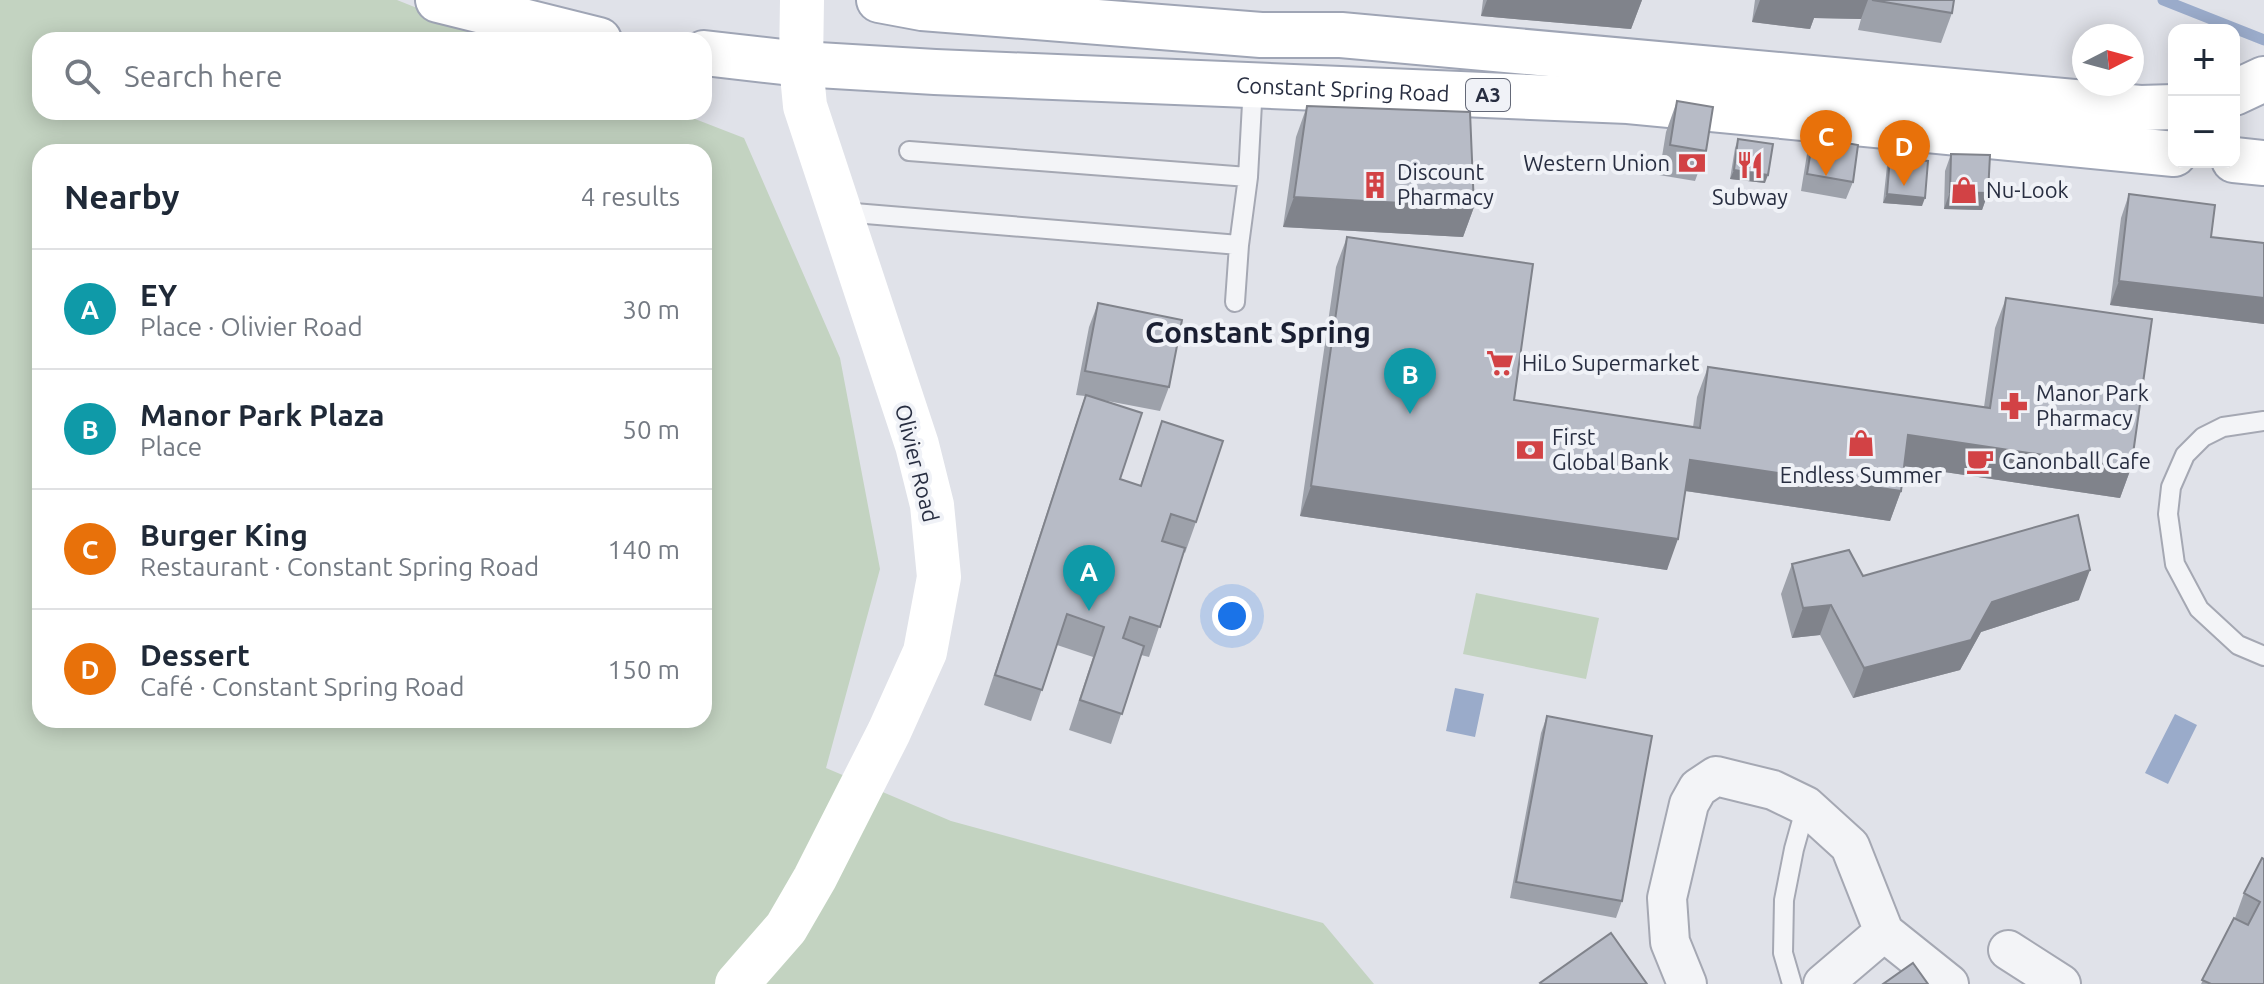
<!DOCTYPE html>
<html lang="en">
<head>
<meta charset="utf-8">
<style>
  body { margin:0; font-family:Ubuntu,sans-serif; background:#f6f6f7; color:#1f2937 }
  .controls { position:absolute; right:24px; top:24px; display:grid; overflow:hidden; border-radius:16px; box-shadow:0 4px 20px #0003 }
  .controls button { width:72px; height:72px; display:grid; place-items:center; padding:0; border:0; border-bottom:2px solid #e0e1e3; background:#fff; color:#1f2937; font:40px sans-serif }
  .compass { position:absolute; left:2072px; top:24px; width:72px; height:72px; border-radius:50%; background:#fff; box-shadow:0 4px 20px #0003; rotate:84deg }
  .you { position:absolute; left:1232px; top:616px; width:28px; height:28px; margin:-20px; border:6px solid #fff; border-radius:50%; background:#1a73e8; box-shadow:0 0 0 12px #1a73e833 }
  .badge { display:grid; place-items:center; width:52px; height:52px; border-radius:50%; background:#1a73e8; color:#fff; font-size:26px; font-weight:700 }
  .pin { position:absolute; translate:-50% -66px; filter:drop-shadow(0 2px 4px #0008) }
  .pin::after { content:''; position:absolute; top:42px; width:28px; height:24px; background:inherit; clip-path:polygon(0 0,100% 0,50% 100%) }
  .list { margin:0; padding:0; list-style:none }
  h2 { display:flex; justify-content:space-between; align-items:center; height:104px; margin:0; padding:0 32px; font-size:34px }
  h2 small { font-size:26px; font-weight:400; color:#747a83 }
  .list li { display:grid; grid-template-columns:52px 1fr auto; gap:24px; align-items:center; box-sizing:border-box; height:120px; padding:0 32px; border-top:2px solid #e0e1e3 }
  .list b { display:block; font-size:30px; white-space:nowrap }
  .list p { margin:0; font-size:26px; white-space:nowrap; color:#747a83 }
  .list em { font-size:26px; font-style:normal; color:#747a83 }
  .icon { flex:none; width:44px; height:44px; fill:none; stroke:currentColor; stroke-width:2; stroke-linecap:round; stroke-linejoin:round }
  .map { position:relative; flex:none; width:2264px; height:984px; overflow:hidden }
  .search { position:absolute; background:#fff; box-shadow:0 4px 20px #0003; left:32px; top:32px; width:680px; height:88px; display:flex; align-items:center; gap:20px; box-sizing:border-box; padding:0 28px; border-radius:24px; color:#747a83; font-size:30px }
  .panel { position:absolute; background:#fff; box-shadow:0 4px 20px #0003; left:32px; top:144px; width:680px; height:584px; border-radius:24px }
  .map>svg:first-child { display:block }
  .green { fill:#c3d3c1; fill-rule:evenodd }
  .water { fill:#9aabca }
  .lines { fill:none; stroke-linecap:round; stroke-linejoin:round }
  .stream { stroke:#9aabca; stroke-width:11 }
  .lane-casing { stroke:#a5a8b3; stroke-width:22 }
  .street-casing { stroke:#a5a8b3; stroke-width:42 }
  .primary-casing { stroke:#9fa5b5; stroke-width:48 }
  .lane { stroke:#f3f4f7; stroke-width:18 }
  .street { stroke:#f3f4f7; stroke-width:38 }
  .secondary { stroke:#fff; stroke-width:44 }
  .primary { stroke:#fff; stroke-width:44 }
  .wall { fill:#9da1aa }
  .shaded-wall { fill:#80838b }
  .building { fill:#b7bbc6; stroke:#80838b; stroke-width:2 }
  .labels { text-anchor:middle; stroke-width:8; stroke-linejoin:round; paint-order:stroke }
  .shield { fill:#f0f2f7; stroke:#646978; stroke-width:2 }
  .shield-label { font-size:20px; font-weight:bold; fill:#282e41 }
  .street-label { font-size:22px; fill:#282e41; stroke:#f0f2f7 }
  .poi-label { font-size:22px; fill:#282e41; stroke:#f0f2f7; text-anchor:start }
  .district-label { font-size:30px; font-weight:bold; fill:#1a1f32; stroke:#f0f2f7 }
</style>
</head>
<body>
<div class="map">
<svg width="2264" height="984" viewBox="0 0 2264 984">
  <rect width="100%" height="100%" fill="#e0e2e9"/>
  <path class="green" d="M0 0H397L497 40H40V112H677L744 138 840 358 880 569 826 768 951 821 1323 923 1374 984H0ZM40 152H704V720H40Z
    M1476 593 1599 618 1586 679 1463 654Z"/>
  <path class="water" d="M1455 688 1484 694 1475 737 1446 731Z
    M2175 714 2197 725 2168 784 2145 773Z"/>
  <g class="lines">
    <path class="stream" d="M2163 0 2264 40"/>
    <g class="lane-casing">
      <path id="lane" d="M909 151 1248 177
        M842 212 1239 245
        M1235 302 1239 245 1248 177 1253 85
        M2264 421 2223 427 2203 437 2185 455 2171 487 2168 514 2175 564 2199 609 2238 645 2264 656
        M1792 984 1783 953 1784 900 1794 849 1806 806"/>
    </g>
    <g class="street-casing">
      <path id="street" d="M1884 932 1949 984
        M2008 950 2061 984
        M1687 984 1670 942 1667 898 1689 804 1698 788 1716 776 1773 790 1806 806 1850 846 1884 932
        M1823 984 1884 932"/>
    </g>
    <g class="primary-casing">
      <g id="primary">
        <path d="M438 0 599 40"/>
        <path d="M879 0 922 8 1261 35H1341L2140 108 2174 107"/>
        <path id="s1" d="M704 53 801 64 935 72 1628 101 2174 154"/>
        <path d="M2234 93 2264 79"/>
        <path d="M2234 160 2264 163"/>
      </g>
    </g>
    <use href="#lane" class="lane"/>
    <use href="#street" class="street"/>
    <path class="secondary" d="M737 984 786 928 815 878 889 732 925 652 939 577 932 505 917 445 805 106 801 64 802 0"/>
    <use href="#primary" class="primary"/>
  </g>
  <path class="wall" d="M1483 0H1642L1631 29 1481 16Z
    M1755 0H1954L1952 13 1941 43 1858 30 1861 19 1814 18 1810 29 1752 22Z
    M1677 101 1706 151 1695 181 1659 175 1666 132Z
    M1307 106 1474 207 1463 237 1283 227 1296 137Z
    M1813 137 1853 182 1846 199 1801 191 1807 154Z
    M1738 139 1765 183 1730 179 1735 148Z
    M1951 154 1988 193 1982 210 1944 209 1945 171Z
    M1890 157 1922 206 1883 203 1887 166Z
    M2129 194 2211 237 2264 243V324L2110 305 2121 218Z
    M1347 237 1514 400 1693 427 1697 397 1708 367 1984 407 1995 328 2006 298 2131 468 2120 498 1904 466 1901 491 1890 521 1685 491 1667 570 1300 516 1336 267Z
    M1098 303 1169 387 1160 411 1097 399 1120 479 1140 486 1162 421 1196 522 1185 553 1184 552 1149 657 1141 655 1111 744 1069 730 1093 657 1057 645 1031 721 984 705 1085 396 1076 395 1089 327Z
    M1792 564 1863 576 2079 600 1981 632 1960 670 1853 698 1820 635 1792 638 1781 594Z
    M1547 716 1622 901 1616 918 1510 898 1541 733Z
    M2262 858 2264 984H2201L2235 918 2244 893Z"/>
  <path class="shaded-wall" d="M1487 0H1642L1631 29 1481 16Z
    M1760 0H1868L1861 19 1814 18 1810 29 1752 22Z
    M1734 170 1768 175 1765 183 1730 179Z
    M1950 192 1988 193 1982 210 1944 209Z
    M1887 194 1925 198 1922 206 1883 203Z
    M1294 197 1474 207 1463 237 1283 227Z
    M2119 281 2264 298V324L2110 305Z
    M1908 435 2131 468 2120 498 1897 465Z
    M1690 460 1901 491 1890 521 1679 490Z
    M1311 486 1678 539 1667 570 1300 516Z
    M2090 570 2079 600 1981 632 1960 670 1853 698 1864 668 1992 602Z
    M1831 605 1820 635 1792 638 1803 608Z"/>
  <path class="building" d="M1872 0H1954L1952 13Z
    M1677 101 1713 107 1706 151 1670 145Z
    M1307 106 1470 112 1474 207 1294 197Z
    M1813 137 1858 145 1853 182 1807 174Z
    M1738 139 1773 144 1768 175 1734 170Z
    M1951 154 1990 155 1988 193 1950 192Z
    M1890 157 1928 161 1925 198 1887 194Z
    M2129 194 2215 205 2211 237 2264 243V298L2119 281Z
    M1347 237 1533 264 1514 400 1700 428 1708 367 1990 408 2006 298 2152 319 2131 468 1908 435 1901 491 1690 460 1678 539 1311 486Z
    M1098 303 1182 320 1169 387 1085 371Z
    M1086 395 1142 413 1120 479 1141 486 1162 421 1223 441 1196 522 1171 514 1162 541 1185 548 1160 627 1130 617 1123 638 1144 646 1122 714 1080 700 1104 627 1067 614 1042 690 995 675Z
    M2078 515 2090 570 1992 602 1971 640 1864 668 1831 605 1803 608 1792 564 1849 550 1863 576Z
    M1547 716 1652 736 1622 901 1516 882Z
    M2262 858 2264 859V984H2211L2202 980 2234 918 2248 925 2260 902 2244 893Z
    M1611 933 1647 984H1541L1540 983Z
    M1913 963 1928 984H1883Z"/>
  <defs>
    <g id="bank-bare" transform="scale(2.16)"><path d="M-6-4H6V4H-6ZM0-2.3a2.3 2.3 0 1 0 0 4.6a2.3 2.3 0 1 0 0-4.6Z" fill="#d24245" stroke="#f0f2f7" stroke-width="2.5" paint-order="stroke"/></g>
    <g id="restaurant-bare" transform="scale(2.16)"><path d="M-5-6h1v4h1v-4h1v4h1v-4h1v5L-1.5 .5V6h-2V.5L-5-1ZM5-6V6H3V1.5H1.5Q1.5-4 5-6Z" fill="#d24245" stroke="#f0f2f7" stroke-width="2.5" paint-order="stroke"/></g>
    <g id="building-bare" transform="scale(2.16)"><path d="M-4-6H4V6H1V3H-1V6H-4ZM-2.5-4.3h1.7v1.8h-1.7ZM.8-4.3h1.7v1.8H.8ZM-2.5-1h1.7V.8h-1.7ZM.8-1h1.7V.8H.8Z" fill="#d24245" stroke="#f0f2f7" stroke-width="2.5" paint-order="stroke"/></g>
    <g id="shop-bare" transform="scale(2.16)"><path d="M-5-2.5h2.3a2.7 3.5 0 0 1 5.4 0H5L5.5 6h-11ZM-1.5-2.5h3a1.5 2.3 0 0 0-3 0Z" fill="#d24245" stroke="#f0f2f7" stroke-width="2.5" paint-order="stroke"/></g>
    <g id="supermarket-bare" transform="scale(2.16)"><path d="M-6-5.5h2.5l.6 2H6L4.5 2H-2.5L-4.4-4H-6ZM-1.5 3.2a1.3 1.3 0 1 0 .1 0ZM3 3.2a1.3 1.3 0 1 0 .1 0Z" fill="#d24245" stroke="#f0f2f7" stroke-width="2.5" paint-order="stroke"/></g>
    <g id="pharmacy-bare" transform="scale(2.16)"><path d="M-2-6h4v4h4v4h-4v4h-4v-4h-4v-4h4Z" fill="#d24245" stroke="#f0f2f7" stroke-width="2.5" paint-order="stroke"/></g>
    <g id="cafe-bare" transform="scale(2.16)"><path d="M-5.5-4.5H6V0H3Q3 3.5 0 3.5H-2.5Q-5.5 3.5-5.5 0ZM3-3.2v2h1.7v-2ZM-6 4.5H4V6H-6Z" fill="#d24245" stroke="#f0f2f7" stroke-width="2.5" paint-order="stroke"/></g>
  </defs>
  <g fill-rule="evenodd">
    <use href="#bank-bare" x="1692" y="163"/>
    <use href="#restaurant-bare" x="1750" y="165"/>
    <use href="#building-bare" x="1375" y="185"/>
    <use href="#shop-bare" x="1964" y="190"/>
    <use href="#supermarket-bare" x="1500" y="363"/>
    <use href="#pharmacy-bare" x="2014" y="406"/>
    <use href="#shop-bare" x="1861" y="443"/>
    <use href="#bank-bare" x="1530" y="450"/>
    <use href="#cafe-bare" x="1980" y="461"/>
  </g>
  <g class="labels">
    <rect class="shield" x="1466" y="79" width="44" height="32" rx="6"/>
    <g class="shield-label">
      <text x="1488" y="102">A3</text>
    </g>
    <g class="street-label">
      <text dy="8" stroke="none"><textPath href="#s1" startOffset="640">Constant Spring Road</textPath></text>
      <text transform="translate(917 463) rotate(76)" y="8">Olivier Road</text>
    </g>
    <g class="poi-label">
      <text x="1670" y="171" text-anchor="end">Western Union</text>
      <text x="1397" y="180">Discount<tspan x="1397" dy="25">Pharmacy</tspan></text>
      <text x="1986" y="198">Nu-Look</text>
      <text x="1750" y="205" text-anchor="middle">Subway</text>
      <text x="1522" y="371">HiLo Supermarket</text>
      <text x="2036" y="401">Manor Park<tspan x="2036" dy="25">Pharmacy</tspan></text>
      <text x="1552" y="445">First<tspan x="1552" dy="25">Global Bank</tspan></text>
      <text x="2002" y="469">Canonball Cafe</text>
      <text x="1861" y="483" text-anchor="middle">Endless Summer</text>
    </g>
    <g class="district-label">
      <text x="1258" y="343">Constant Spring</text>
    </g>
  </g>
</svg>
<div class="controls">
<button>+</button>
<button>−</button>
</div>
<svg class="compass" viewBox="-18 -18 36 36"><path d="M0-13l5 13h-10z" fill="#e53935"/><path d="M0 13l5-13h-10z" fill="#747a83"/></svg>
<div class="you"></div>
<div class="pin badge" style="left:1089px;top:611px;background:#0f9aa8">A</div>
<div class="pin badge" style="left:1410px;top:414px;background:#0f9aa8">B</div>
<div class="pin badge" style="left:1826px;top:176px;background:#e8710a">C</div>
<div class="pin badge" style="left:1904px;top:186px;background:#e8710a">D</div>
<div class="search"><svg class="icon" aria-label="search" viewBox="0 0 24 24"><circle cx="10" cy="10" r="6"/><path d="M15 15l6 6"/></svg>Search here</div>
<section class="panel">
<h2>Nearby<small>4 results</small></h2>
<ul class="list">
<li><span class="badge" style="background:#0f9aa8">A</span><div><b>EY</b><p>Place · Olivier Road</p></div><em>30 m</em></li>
<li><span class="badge" style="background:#0f9aa8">B</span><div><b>Manor Park Plaza</b><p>Place</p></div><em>50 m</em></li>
<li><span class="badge" style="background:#e8710a">C</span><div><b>Burger King</b><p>Restaurant · Constant Spring Road</p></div><em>140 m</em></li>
<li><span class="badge" style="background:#e8710a">D</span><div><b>Dessert</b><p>Café · Constant Spring Road</p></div><em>150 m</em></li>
</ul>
</section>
</div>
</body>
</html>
